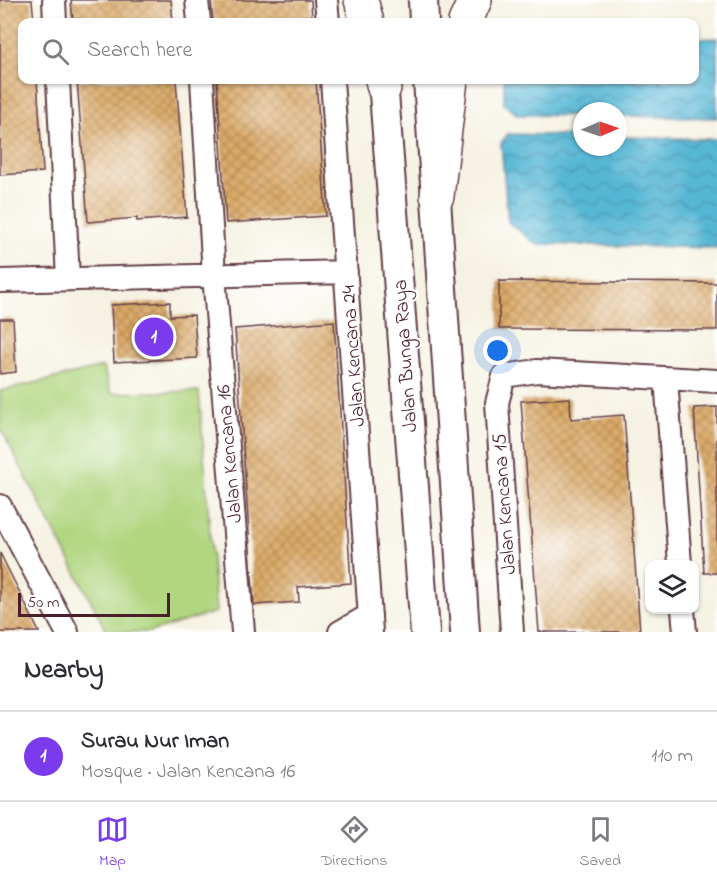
<!DOCTYPE html>
<html lang="en">
<head>
<meta charset="utf-8">
<style>
  body { margin:0; font-family:"Indie Flower",sans-serif; background:#f7f7f7; color:#2b2b33 }
  .controls { position:absolute; right:18px; bottom:18px; display:grid; overflow:hidden; border-radius:12px; box-shadow:0 2px 4px #0004 }
  .controls button { width:54px; height:54px; display:grid; place-items:center; padding:0; border:0; border-bottom:2px solid #e1e1e2; background:#fff; color:#2b2b33; font:30px sans-serif }
  .compass { position:absolute; left:573px; top:102px; width:54px; height:54px; border-radius:50%; background:#fff; box-shadow:0 2px 4px #0004; rotate:88deg }
  .scale { position:absolute; left:18px; bottom:15px; width:152px; box-sizing:border-box; padding-left:6px; border:3px solid #4a1f2b; border-top:0; font-size:16px; line-height:21px; white-space:nowrap; color:#4a1f2b; -webkit-text-stroke:4px #fff; paint-order:stroke }
  .you { position:absolute; left:498px; top:351px; width:21px; height:21px; margin:-15px; border:4px solid #fff; border-radius:50%; background:#1a73e8; box-shadow:0 0 0 9px #1a73e833 }
  .badge { display:grid; place-items:center; width:39px; height:39px; border-radius:50%; background:#7c3aed; color:#fff; font-size:20px; font-weight:700 }
  .pin { position:absolute; translate:-50% -50%; border:3px solid #fff; box-shadow:0 2px 6px #0006 }
  .list { margin:0; padding:0; list-style:none }
  h2 { display:flex; justify-content:space-between; align-items:center; height:78px; margin:0; padding:0 24px; font-size:26px }
  h2 small { font-size:20px; font-weight:400; color:#7c7c81 }
  .list li { display:grid; grid-template-columns:39px 1fr auto; gap:18px; align-items:center; box-sizing:border-box; height:90px; padding:0 24px; border-top:2px solid #e1e1e2 }
  .list b { display:block; font-size:22px; white-space:nowrap }
  .list p { margin:0; font-size:20px; white-space:nowrap; color:#7c7c81 }
  .list em { font-size:20px; font-style:normal; color:#7c7c81 }
  .icon { flex:none; width:33px; height:33px; fill:none; stroke:currentColor; stroke-width:2; stroke-linecap:round; stroke-linejoin:round }
  .map { position:relative; flex:none; width:717px; height:632px; overflow:hidden }
  .search { position:absolute; background:#fff; box-shadow:0 2px 4px #0004; left:18px; right:18px; top:18px; height:66px; display:flex; align-items:center; gap:15px; box-sizing:border-box; padding:0 21px; border-radius:12px; color:#7c7c81; font-size:22px }
  .sheet { height:168px; background:#fff }
  nav { display:flex; justify-content:space-around; align-items:center; box-sizing:border-box; height:84px; border-top:2px solid #e1e1e2; background:#fff; font-size:16px; color:#7c7c81 }
  nav a { display:grid; justify-items:center; gap:3px }
  nav .on { color:#7c3aed }
  .map>svg:first-child { display:block }
  .green { fill:#b1d680; stroke:#7e7a56; stroke-width:1.5 }
  .water { fill:url(#water-waves); stroke:#506b80; stroke-width:1.5 }
  .building { fill:url(#building-cross-hatch) }
  .lines { fill:none; stroke-linecap:round; stroke-linejoin:round }
  .minor-casing { stroke:#643f47; stroke-width:26 }
  .tertiary-casing { stroke:#643f47; stroke-width:32 }
  .trunk-casing { stroke:#643f47; stroke-width:36 }
  .minor { stroke:#fff; stroke-width:22 }
  .tertiary { stroke:#fff; stroke-width:28 }
  .trunk { stroke:#fff; stroke-width:33 }
  .labels { text-anchor:middle; stroke-width:4.5; stroke-linejoin:round; paint-order:stroke }
  .street-label { font-size:20px; fill:#4a1f2b; stroke:#fff }
</style>
</head>
<body>
<div class="map">
<svg width="717" height="632" viewBox="0 0 717 632">
  <defs>
    <pattern id="water-waves" width="16" height="10" patternUnits="userSpaceOnUse" patternTransform="scale(1.5)"><rect width="16" height="10" fill="#57b7d5"/><path d="M0 5q4-4 8 0t8 0" fill="none" stroke="#4a94ad"/></pattern>
    <pattern id="building-cross-hatch" width="8" height="8" patternUnits="userSpaceOnUse" patternTransform="scale(1.5)"><rect width="8" height="8" fill="#dcaa67"/><path d="M0 0l8 8M0 8l8-8" fill="none" stroke="#b48a55"/></pattern>
  </defs>
  <rect width="100%" height="100%" fill="#fff"/>
  <filter id="ink" filterUnits="userSpaceOnUse"><feTurbulence type="fractalNoise" baseFrequency=".0167" numOctaves="2"/><feDisplacementMap in="SourceGraphic" scale="12" xChannelSelector="R" yChannelSelector="G"/><feConvolveMatrix kernelMatrix="1 2 1 2 8 2 1 2 1" color-interpolation-filters="sRGB"/></filter>
  <filter id="wash" filterUnits="userSpaceOnUse"><feTurbulence type="fractalNoise" baseFrequency=".008" numOctaves="4" result="noise"/><feDisplacementMap in="SourceGraphic" scale="24" xChannelSelector="R" yChannelSelector="G"/><feGaussianBlur stdDeviation="1.35" result="paint"/><feColorMatrix in="noise" values="0 0 0 0 0 0 0 0 0 0 0 0 0 0 0 0 0 1.4 0 .05"/><feComposite in="paint" operator="in"/></filter>
  <g filter="url(#wash)">
    <rect width="100%" height="100%" fill="#f6f2e3"/>
    <path class="green" d="M103 367 111 393 199 391 216 612 150 632H107L0 427V391Z"/>
    <path class="water" d="M717 38V118L618 116V111H582V116L518 115 504 104V80H694L695 39Z
      M508 134 582 136V147H618V137L715 139 717 141V248L536 244 508 222 501 143Z"/>
    <g id="blocks">
      <path class="building" d="M0 0H32L34 22H22V80H37L43 172 0 175Z
        M71 0H171L173 22H73Z
        M211 0H311L312 22H213Z
        M77 80H176L187 217 137 221V218L88 222Z
        M217 80H316L326 216 226 223Z
        M499 281 717 283V330L499 329Z
        M170 302V316L194 315 197 358 114 362 111 305Z
        M0 319H13L16 372 0 374Z
        M334 321 351 583 298 587 299 602 254 605 235 329Z
        M570 398 571 419 624 415 640 632H539L521 401Z
        M717 407V573H704L694 408Z
        M0 553 19 591 39 632H0Z"/>
    </g>
  </g>
  <g filter="url(#ink)">
    <use href="#blocks" fill-opacity="0" stroke="#643f47" stroke-width="1.5"/>
    <g class="lines">
      <g class="minor-casing">
        <path id="minor" d="M54 0 55 22
          M197 0 199 22
          M326 0 328 22
          M58 80 68 279
          M202 80 214 275 243 632
          M332 80 371 632
          M0 281 346 272
          M666 379 680 564
          M0 506 67 632
          M683 610 685 632
          M340 632 370 615
          M512 632 497 403 504 376 537 371 717 381"/>
      </g>
      <g class="tertiary-casing">
        <path id="tertiary" d="M423 0 424 22
          M383 80 425 632
          M428 80 465 632"/>
      </g>
      <g class="trunk-casing">
        <path id="trunk" d="M361 0 367 22
          M465 22 475 0
          M382 80 384 88
          M437 196 451 80"/>
      </g>
      <use href="#minor" class="minor"/>
      <use href="#tertiary" class="tertiary"/>
      <use href="#trunk" class="trunk"/>
    </g>
  </g>
  <g class="labels">
    <g class="street-label">
      <text transform="translate(352 356) rotate(-94)" y="7">Jalan Kencana 24</text>
      <text transform="translate(404 356) rotate(-94)" y="7">Jalan Bunga Raya</text>
      <text transform="translate(228 454) rotate(-95)" y="7">Jalan Kencana 16</text>
      <text transform="translate(503 504) rotate(-94)" y="7">Jalan Kencana 15</text>
    </g>
  </g>
</svg>
<div class="controls">
<button><svg class="icon" aria-label="layers" viewBox="0 0 24 24"><path d="M12 4l9 5-9 5-9-5zM3 14l9 5 9-5"/></svg></button>
</div>
<svg class="compass" viewBox="-18 -18 36 36"><path d="M0-13l5 13h-10z" fill="#e53935"/><path d="M0 13l5-13h-10z" fill="#7c7c81"/></svg>
<div class="scale">50 m</div>
<div class="you"></div>
<div class="pin badge" style="left:154px;top:337px">1</div>
<div class="search"><svg class="icon" aria-label="search" viewBox="0 0 24 24"><circle cx="10" cy="10" r="6"/><path d="M15 15l6 6"/></svg>Search here</div>
</div>
<section class="sheet">
<h2>Nearby<small></small></h2>
<ul class="list">
<li><span class="badge">1</span><div><b>Surau Nur Iman</b><p>Mosque · Jalan Kencana 16</p></div><em>110 m</em></li>
</ul>
</section>
<nav>
<a class="on"><svg class="icon" aria-label="map" viewBox="0 0 24 24"><path d="M3 6l6-2 6 2 6-2v14l-6 2-6-2-6 2zM9 4v14M15 6v14"/></svg>Map</a>
<a><svg class="icon" aria-label="directions" viewBox="0 0 24 24"><path d="M12 3l9 9-9 9-9-9zM9 14v-3h6M13 9l2 2-2 2"/></svg>Directions</a>
<a><svg class="icon" aria-label="saved" viewBox="0 0 24 24"><path d="M7 4h10v16l-5-4-5 4z"/></svg>Saved</a>
</nav>
</body>
</html>
